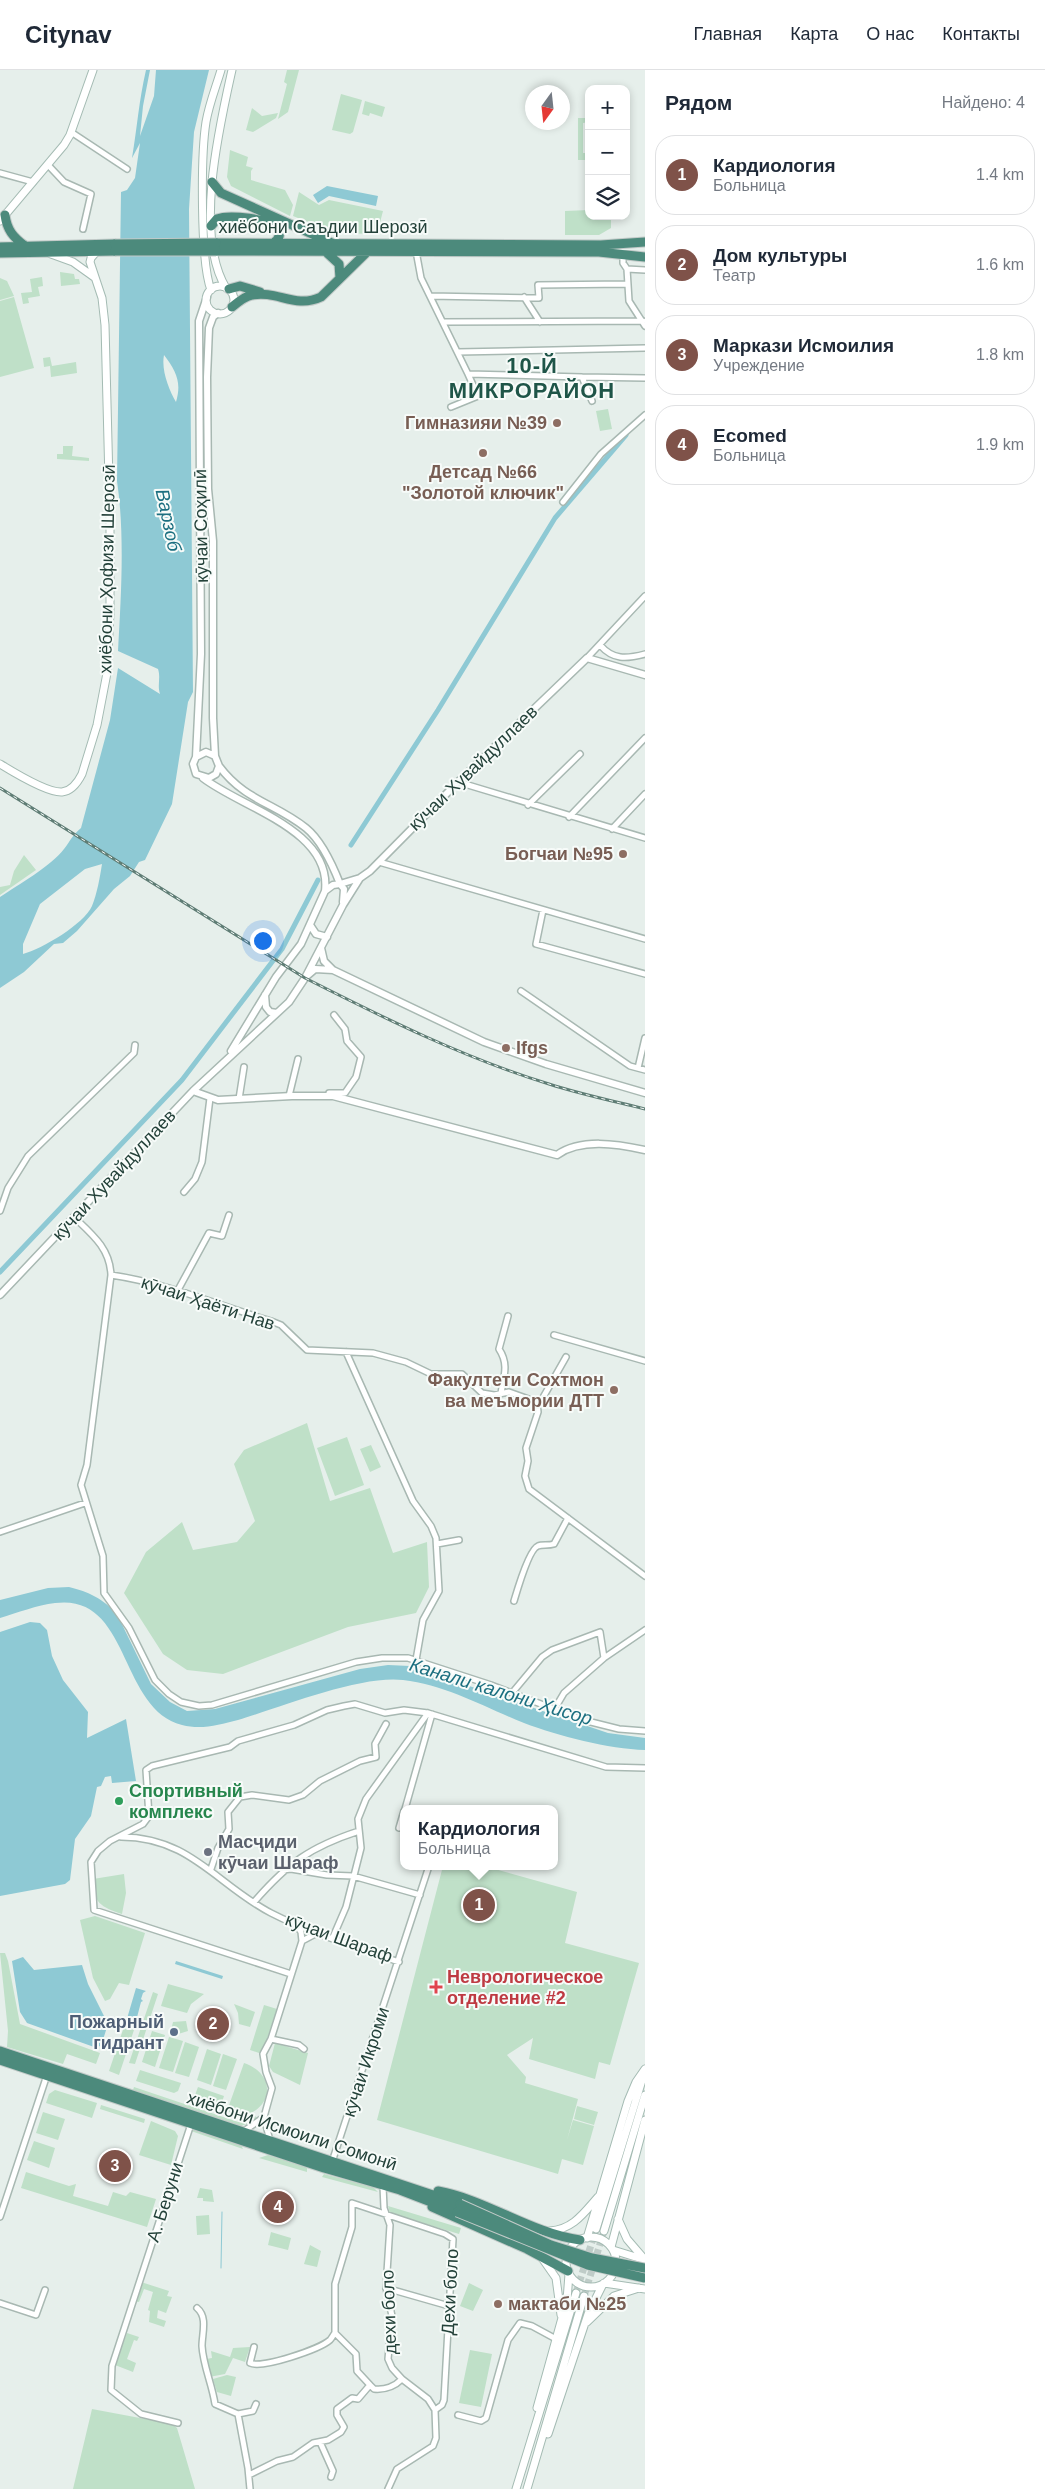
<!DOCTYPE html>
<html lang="ru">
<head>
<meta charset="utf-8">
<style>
  body { margin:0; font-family:Arial,sans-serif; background:#f6f6f7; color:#1f2937 }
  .controls { position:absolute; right:15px; top:15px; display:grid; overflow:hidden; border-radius:10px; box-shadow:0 2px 8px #0003 }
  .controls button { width:45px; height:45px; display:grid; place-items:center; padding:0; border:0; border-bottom:1px solid #e0e1e3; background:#fff; color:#1f2937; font:25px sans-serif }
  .compass { position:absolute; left:525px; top:15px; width:45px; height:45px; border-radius:50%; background:#fff; box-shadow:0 2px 8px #0003; rotate:195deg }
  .you { position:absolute; left:262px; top:870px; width:18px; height:18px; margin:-12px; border:4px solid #fff; border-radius:50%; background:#1a73e8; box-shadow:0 0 0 8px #1a73e833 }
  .badge { display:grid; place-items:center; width:32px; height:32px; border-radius:50%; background:#7f5249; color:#fff; font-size:16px; font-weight:700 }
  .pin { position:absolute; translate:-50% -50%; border:2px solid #fff; box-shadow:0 1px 5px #0006 }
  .popup { position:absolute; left:400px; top:1735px; width:158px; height:65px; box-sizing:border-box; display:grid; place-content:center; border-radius:10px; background:#fff; filter:drop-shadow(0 1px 4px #0005); font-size:16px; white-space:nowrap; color:#747a83 }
  .popup b { font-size:19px; color:#1f2937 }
  .popup::after { content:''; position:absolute; left:50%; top:100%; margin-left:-10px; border:10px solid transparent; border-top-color:#fff }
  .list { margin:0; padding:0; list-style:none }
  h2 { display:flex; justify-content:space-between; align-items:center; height:65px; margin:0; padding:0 20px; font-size:21px }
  h2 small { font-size:16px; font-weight:400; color:#747a83 }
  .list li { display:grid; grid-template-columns:32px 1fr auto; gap:15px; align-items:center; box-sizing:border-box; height:80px; margin:0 10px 10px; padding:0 10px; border:1px solid #e0e1e3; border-radius:20px }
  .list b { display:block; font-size:19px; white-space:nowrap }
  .list p { margin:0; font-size:16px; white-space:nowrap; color:#747a83 }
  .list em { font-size:16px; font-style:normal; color:#747a83 }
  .icon { flex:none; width:28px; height:28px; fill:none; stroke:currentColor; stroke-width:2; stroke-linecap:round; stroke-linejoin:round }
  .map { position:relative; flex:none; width:645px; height:2419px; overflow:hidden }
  header { display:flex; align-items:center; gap:30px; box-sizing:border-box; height:70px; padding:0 25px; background:#fff; border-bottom:1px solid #e0e1e3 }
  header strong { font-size:24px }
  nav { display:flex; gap:28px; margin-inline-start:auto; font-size:18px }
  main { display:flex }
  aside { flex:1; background:#fff }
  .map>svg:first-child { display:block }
  .green { fill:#bfe0c8 }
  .water { fill:#8ec9d4; fill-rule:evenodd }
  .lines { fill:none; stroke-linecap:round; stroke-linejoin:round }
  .stream { stroke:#8ec9d4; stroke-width:1 }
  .canal { stroke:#8ec9d4; stroke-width:5 }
  .secondary-tunnel { stroke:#bfccc8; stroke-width:7; stroke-dasharray:7 3.5; stroke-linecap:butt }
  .minor-casing { stroke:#a8b8b2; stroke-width:8 }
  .tertiary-casing { stroke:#a8b8b2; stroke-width:9 }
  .secondary-casing { stroke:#a4bbb3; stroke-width:9 }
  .trunk-casing { stroke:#c2cac8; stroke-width:11 }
  .minor { stroke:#fff; stroke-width:5 }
  .tertiary { stroke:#fff; stroke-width:6 }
  .secondary { stroke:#fff; stroke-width:7 }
  .trunk { stroke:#4c8a7c; stroke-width:9 }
  .rail-casing { stroke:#5f7d75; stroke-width:3 }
  .rail { stroke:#f7fbf9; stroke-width:1; stroke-dasharray:4; stroke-linecap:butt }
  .trunk-bridge-casing { stroke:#c2cac8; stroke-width:11; stroke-linecap:butt }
  .trunk-bridge { stroke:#4c8a7c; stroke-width:9 }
  .education-dot { fill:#8d6e63; stroke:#f7fbf9; stroke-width:2 }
  .leisure-dot { fill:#2e9e5b; stroke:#f7fbf9; stroke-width:2 }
  .worship-dot { fill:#6b7280; stroke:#f7fbf9; stroke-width:2 }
  .health-dot { fill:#e0444e; stroke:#f7fbf9; stroke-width:2 }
  .service-dot { fill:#5c6f8a; stroke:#f7fbf9; stroke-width:2 }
  .labels { text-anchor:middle; stroke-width:4; stroke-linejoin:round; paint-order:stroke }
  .street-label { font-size:18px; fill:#24423a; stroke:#f7fbf9 }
  .education-label { font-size:18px; font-weight:bold; fill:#785e54; stroke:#f7fbf9; text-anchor:end }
  .leisure-label { font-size:18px; font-weight:bold; fill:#27864d; stroke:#f7fbf9; text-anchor:start }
  .worship-label { font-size:18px; font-weight:bold; fill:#5b616d; stroke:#f7fbf9; text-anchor:start }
  .health-label { font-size:18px; font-weight:bold; fill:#be3a42; stroke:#f7fbf9; text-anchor:start }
  .service-label { font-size:18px; font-weight:bold; fill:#4e5e75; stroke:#f7fbf9; text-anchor:end }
  .water-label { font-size:19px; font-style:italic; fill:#1c6f80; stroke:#f7fbf9 }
  .district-label { font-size:22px; font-weight:bold; letter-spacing:1px; fill:#1f5548; stroke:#f7fbf9 }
</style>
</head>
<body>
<header>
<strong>Citynav</strong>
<nav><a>Главная</a><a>Карта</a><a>О нас</a><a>Контакты</a></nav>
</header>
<main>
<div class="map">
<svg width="645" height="2419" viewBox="0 0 645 2419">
  <rect width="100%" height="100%" fill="#e6efeb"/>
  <path class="green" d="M287 0H299L288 42 278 49 287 14 284 12Z
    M341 24 362 30 353 62 350 64 332 60Z
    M365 31 385 37 382 47 370 43 369 46 362 44Z
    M252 38 262 46 278 43 276 48 253 62 246 60Z
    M578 48H589V52L583 53V83H589V90H578Z
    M230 80 248 87 246 96 253 98 251 101V110L285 120 293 135 290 146 231 116 227 107Z
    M299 122 319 135 329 130 383 141 377 164 335 163 293 146Z
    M589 140V146H611V158L599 165H565V141Z
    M60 202 74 204 75 209H79L80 214 61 216Z
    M42 207 43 216 38 217 40 226 28 228 29 233 23 234 21 223 32 222 30 209Z
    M0 208 7 211 14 226 0 230Z
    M14 227 34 298 0 307V231Z
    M50 287 52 296 76 292 77 303 51 307 50 296 44 297 43 288Z
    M608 339 612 359 600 361 596 341Z
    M63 376H73L72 386 89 388V391L57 389V384H63Z
    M24 785 36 800 0 825V817L10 815 14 801Z
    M307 1353 330 1431 370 1418 393 1483 427 1472 429 1517 416 1543 348 1557 223 1604 187 1600 163 1584 124 1523 146 1482 182 1452 193 1480 237 1472 255 1451 234 1394 244 1380Z
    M347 1367 364 1415 335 1426 317 1378Z
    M371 1375 381 1397 370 1402 360 1379Z
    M443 1796H484L577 1822 565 1873 639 1893 610 1995 599 1992 595 2009 529 1989 533 1968 507 1985 526 2007 525 2013 578 2029 567 2070 573 2050 594 2056 583 2095 562 2089 558 2104 377 2050Z
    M124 1804 126 1823 122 1844C101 1837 93 1833 93 1809Z
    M95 1846 145 1863 129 1915 119 1913 110 1929 105 1931 93 1908 80 1850Z
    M0 1883H5L8 1891 20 1954 100 1983 96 1994 67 1984 63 1994 7 1977 8 1961Z
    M168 1914 204 1924 191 1934 187 1943 161 1936Z
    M153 1922 158 1924 135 1994 129 1993Z
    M234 1934 255 1942 250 1957 239 1954 238 1943Z
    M264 1935 277 1939 262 1984 250 1980Z
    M186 1951 188 1961 175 1965 170 1964 173 1952Z
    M125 1954 135 1957 119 2005 109 2001Z
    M152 1961 165 1965 155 1997 142 1992Z
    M169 1967 183 1971 173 2002 159 1998Z
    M185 1972 199 1977 189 2007 175 2003Z
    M275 1973 308 1983 300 2015 273 2002 269 1996Z
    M207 1979 221 1984 211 2015 197 2010Z
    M223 1984 237 1989 226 2020 213 2016Z
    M244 1993C276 2004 274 2038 243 2046L227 2041Z
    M140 2000 181 2013 178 2021 174 2023 136 2011Z
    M134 2017 238 2052 255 2046 257 2048 252 2052 241 2056 133 2020Z
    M198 2017 224 2026 220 2038 196 2030 195 2025Z
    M55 2020 97 2033 92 2048 46 2033 49 2024Z
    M101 2035 145 2049 144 2053 100 2039Z
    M577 2036 598 2042 594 2055 574 2049Z
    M43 2042 65 2049 58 2070 36 2063Z
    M151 2051 175 2061 178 2066 171 2095 139 2085Z
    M192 2058 241 2075 243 2079 191 2061Z
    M34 2071 55 2078 49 2098 27 2090Z
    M268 2085 307 2097V2102L259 2088Z
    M26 2102 69 2116 76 2114 73 2126 108 2136 113 2122 126 2126 130 2122 156 2129 147 2157 21 2118Z
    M324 2104 373 2117 378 2122 322 2107Z
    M200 2118 212 2120 214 2132 203 2131V2128H197Z
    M388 2136 461 2158 459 2164 390 2143Z
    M209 2145 210 2164 197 2165 196 2146Z
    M271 2162 291 2168 288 2180 268 2175Z
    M310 2175 321 2181 317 2197 304 2194Z
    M141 2212 169 2221 167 2226 172 2227 166 2243 158 2240 157 2248 166 2251 164 2257 149 2252 150 2241 148 2240 153 2222 144 2219 139 2232 134 2231Z
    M469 2213 483 2220 473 2241 460 2236Z
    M127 2263 139 2267 137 2271 134 2270 127 2289 136 2293 133 2302 115 2295Z
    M250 2277 245 2292 233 2288 225 2304 209 2307 206 2289 212 2288 211 2281 230 2287 233 2278Z
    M470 2280 492 2284 481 2337 459 2333Z
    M227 2305 236 2307 231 2326 217 2322 213 2309Z
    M92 2339 172 2354 177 2358 195 2419H73Z"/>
  <path class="water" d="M146 0H150L143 36 140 66 154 26 156 0H209L194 62 189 139 193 622 188 632 172 734 145 790 139 792 130 806 114 819 77 861 63 873 54 874 24 902 0 918V827C18 815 51 796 64 779 71 770 71 767 81 758L110 650 118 598 160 624C157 615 161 608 158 599L118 581C121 527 125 465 117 411L121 122 127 120 135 108 140 73 132 88C137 58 139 30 146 0ZM164 285C176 301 182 312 176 332 169 320 161 300 164 285ZM102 794C100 807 97 824 92 836 84 854 42 879 23 884V874L40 834 85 799Z
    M327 116 378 126 376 136 329 126 318 133 313 125Z
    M69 1517C89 1522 102 1528 117 1544L151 1614 170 1632 187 1641 215 1639 360 1599 388 1595 410 1596 608 1663 645 1668V1680C609 1679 558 1666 524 1653 484 1637 446 1615 403 1610 360 1605 281 1637 238 1650 219 1655 201 1660 182 1655 118 1638 131 1523 55 1533 37 1535 17 1543 0 1548V1530L48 1518Z
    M30 1552 40 1553 47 1560 52 1586 63 1610 88 1642 87 1668 126 1649 136 1711 112 1713 111 1706 105 1707 101 1716 97 1717 91 1746 75 1769 70 1810 65 1814 0 1826V1562Z
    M23 1887 34 1900 82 1895 88 1914 108 1954 101 1976 94 1977 27 1953 20 1942 12 1891Z
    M176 1891 223 1906 222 1909 175 1894Z
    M136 1918 146 1921 143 1923 141 1929 143 1931 141 1932 135 1955 126 1952Z"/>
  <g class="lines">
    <path class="stream" d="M221 2198 222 2142"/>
    <path class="canal" d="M351 775 438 640 555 448 626 365
      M0 1202 182 1010 282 879 318 810"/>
    <path class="secondary-tunnel" d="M576 2223 596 2159
      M584 2226 604 2161"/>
    <g class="minor-casing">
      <path id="minor" d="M71 62 127 99
        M48 95 64 112 91 124 83 159
        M0 103 33 112
        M416 181 421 208 468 304 582 307 592 331
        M623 184V193L627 199
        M645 200 627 199 629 231 645 256
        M430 226 539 228 538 215 626 214
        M524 227 540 252
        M443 252 643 251
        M458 282 645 278
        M582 307 645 308
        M451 337 478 326 468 304
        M563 432 601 384 645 345
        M600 575C613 590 626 589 645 584
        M587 588 645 526
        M458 712 645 768
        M528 735 580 684
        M569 747 645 668
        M612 759 645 724
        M379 792 645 869
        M543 840 536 874 645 904
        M521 921 630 996 645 1000
        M638 998 645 968
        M329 1023H345L356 1007 361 987 347 971 345 959 334 945
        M289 1026 298 989
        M239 1029 244 997
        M184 1122 195 1109 202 1092 210 1028
        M0 1141 8 1118 28 1086 134 983 135 975
        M75 1148C93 1165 110 1179 111 1205 166 1213 218 1235 271 1251L281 1255 307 1280 373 1283 406 1292 431 1304H462L482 1323 494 1325 509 1322 537 1332 538 1342 526 1378 528 1391 525 1406 529 1419 645 1506
        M111 1205 87 1395 81 1415 103 1486 104 1523 129 1558 155 1610 169 1624 181 1632 199 1636 212 1635 356 1592 382 1588H408L491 1615 583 1650 619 1659 645 1661
        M178 1220 209 1163 222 1166 229 1145
        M554 1265 645 1291
        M346 1282 413 1431 431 1456 436 1468 439 1521 423 1550 416 1590
        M501 1323C504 1306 509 1294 499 1279L508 1246
        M537 1332 541 1331 566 1287
        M0 1462 85 1433
        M437 1474 459 1470
        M514 1531C517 1521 529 1479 538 1476 542 1474 548 1476 554 1474L568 1448
        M512 1623 542 1587 552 1580 600 1562 604 1588 645 1560
        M554 1640 564 1623 604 1588
        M405 1739 432 1644
        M399 1758 404 1741
        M121 1767C190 1767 217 1815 271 1843 308 1862 359 1878 399 1892
        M211 1799 218 1778 229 1759 228 1742 240 1727 252 1725 289 1730 303 1725 320 1711 360 1691 376 1687 375 1674 386 1654
        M283 1800 291 1799 327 1805 353 1806 420 1825
        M254 1832C288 1793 310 1777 359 1761
        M333 1867 346 1837 361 1778 358 1749 366 1729 428 1643
        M302 1871 319 1862
        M291 1904 94 1840 91 1792 98 1781 110 1771 143 1754 149 1746 146 1700 152 1696 230 1677 238 1671 294 1655 327 1640 344 1636 355 1634 385 1643 404 1640 428 1643 606 1697 645 1698
        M271 1969 299 1975 304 1979
        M244 2061 264 2047
        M270 2071 264 2047 272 2018 266 2002 263 1984 271 1969 302 1871 301 1862 295 1853
        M332 2092 429 1796
        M383 2116 384 2138 390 2155 386 2218 392 2246 388 2289 392 2298 402 2309 428 2329 435 2340 436 2368 433 2376 397 2399 388 2419
        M0 2147 47 2005
        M386 2218 449 2236
        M0 2233 36 2245 45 2220
        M197 2238C208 2247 202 2264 202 2276 203 2295 212 2314 215 2334L238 2344 248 2398 250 2419
        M254 2277 250 2293C262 2299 320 2279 330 2270 332 2268 333 2265 335 2263
        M370 2315 374 2319C386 2320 394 2317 402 2309
        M238 2344 253 2341 256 2334
        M458 2345 481 2351 486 2348 508 2270 520 2253 532 2256 556 2269
        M178 2353 141 2344 111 2320 112 2296 191 2054
        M320 2372 333 2401 331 2407
        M249 2405 277 2391 293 2387 313 2373 328 2370 341 2362 344 2357 337 2345V2339L352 2328 358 2329 370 2315 357 2301 356 2284 335 2263V2214L352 2157V2133L445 2164 453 2169 444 2330 442 2335 435 2340"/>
    </g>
    <g class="tertiary-casing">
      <path id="tertiary" d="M215 686 206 682 196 687 193 694 196 704 209 708 216 704 219 696 215 686 213 648V471L208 419 207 307 209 258 213 247 218 243
        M196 687 201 584 199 251 207 227
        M219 696C245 731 275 733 306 758 322 771 333 796 340 814L360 808 370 801 458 712 587 588 645 605
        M203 708C242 738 332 760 325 821
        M310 855 316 864 327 867
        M321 878 324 891 333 900
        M308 905 315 899 333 900 484 972 546 994 645 1023
        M265 925 266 937 270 942 277 943
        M231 981 276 907 301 874 325 821 333 815 340 814 344 819 343 832
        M193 1021 218 1030 292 1026H333L557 1085C581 1068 617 1074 645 1080
        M0 1225 193 1021 289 932 305 908 343 835 360 808"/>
    </g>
    <g class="secondary-casing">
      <path id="secondary" d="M0 151 64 75 70 65 93 0
        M51 184 73 192 94 207
        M206 230a14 14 0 1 1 28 0a14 14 0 1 1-28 0Z
        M226 218C194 165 219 58 232 0
        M211 220C200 191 201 84 206 52 209 34 216 17 221 0
        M0 694C13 702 47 723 62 722 72 721 78 712 82 704L97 655 107 603 110 543V450L105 255 102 228 90 192 91 188 97 181
        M618 2149 627 2169 645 2190
        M596 2159 644 2004
        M550 2161C573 2159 583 2144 598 2127
        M604 2161 645 2025
        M566 2192a25 25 0 1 1 50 0a25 25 0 1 1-50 0Z
        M587 2168 628 2031 636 2012 645 1999
        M611 2177 645 2050
        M613 2180 645 2190
        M542 2188 556 2208 561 2245
        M604 2213 645 2219
        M587 2252 614 2226 639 2218
        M537 2338 567 2230 569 2204
        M548 2364 588 2244 603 2214
        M516 2419 576 2223
        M527 2419 584 2226"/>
    </g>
    <g class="trunk-casing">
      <path id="trunk" d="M212 112 221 123 332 173
        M5 145C7 160 13 167 25 176
        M211 156 217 149C229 144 270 149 279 158 281 166 278 172 270 175
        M216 173 601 175 645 172
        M0 177 115 174
        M216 181 599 182 645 187
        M326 182 339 194 340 208
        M0 183 115 181
        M229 219 240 216 260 222
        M232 237C238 232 245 226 252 225 277 220 295 239 321 227L368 181
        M0 1981 460 2134
        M0 1990 324 2098 400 2120 457 2142
        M438 2121C487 2130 530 2163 580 2170
        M432 2137 527 2179 568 2201"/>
    </g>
    <use href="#minor" class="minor"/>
    <use href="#tertiary" class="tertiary"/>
    <use href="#secondary" class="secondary"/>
    <use href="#trunk" class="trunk"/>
    <g class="rail-casing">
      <path id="rail" d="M0 718 305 908C384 948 464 988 549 1014 580 1024 613 1031 645 1039"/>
    </g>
    <use href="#rail" class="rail"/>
    <g class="trunk-bridge-casing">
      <path id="trunk-bridge" d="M115 174 216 173
        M115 181H216
        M460 2134 551 2175 592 2188 645 2198
        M457 2142 588 2195 645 2208"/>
    </g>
    <use href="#trunk-bridge" class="trunk-bridge"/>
  </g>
  <g class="education-dot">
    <circle cx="557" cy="353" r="5"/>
    <circle cx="483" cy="383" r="5"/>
    <circle cx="623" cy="784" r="5"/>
    <circle cx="506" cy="978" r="5"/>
    <circle cx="614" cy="1320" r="5"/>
    <circle cx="498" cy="2234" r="5"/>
  </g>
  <circle class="leisure-dot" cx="119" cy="1731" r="5"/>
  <circle class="worship-dot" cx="208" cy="1782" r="5"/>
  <path class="health-dot" d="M433.5 1909.5h5v5h5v5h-5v5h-5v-5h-5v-5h5z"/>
  <circle class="service-dot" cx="174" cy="1962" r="5"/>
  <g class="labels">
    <g class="street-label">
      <text x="323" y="163">хиёбони Саъдии Шерозӣ</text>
      <text transform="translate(201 456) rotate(-91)" y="6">кӯчаи Соҳилӣ</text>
      <text transform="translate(107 499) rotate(-89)" y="6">хиёбони Ҳофизи Шерозӣ</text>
      <text transform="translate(473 698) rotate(-44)" y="6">кӯчаи Хувайдуллаев</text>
      <text transform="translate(114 1105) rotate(-47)" y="6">кӯчаи Хувайдуллаев</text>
      <text transform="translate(208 1233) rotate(18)" y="6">кӯчаи Ҳаёти Нав</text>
      <text transform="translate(339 1868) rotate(20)" y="6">кӯчаи Шараф</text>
      <text transform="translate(366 1992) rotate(-72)" y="6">кӯчаи Икроми</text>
      <text transform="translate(292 2061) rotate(18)" y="6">хиёбони Исмоили Сомонӣ</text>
      <text transform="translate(165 2132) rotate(-72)" y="6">А. Беруни</text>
      <text transform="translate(450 2222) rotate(-87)" y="6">Дехи боло</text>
      <text transform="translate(389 2242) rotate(-92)" y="6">дехи боло</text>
    </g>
    <g class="education-label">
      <text x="547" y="359">Гимназияи №39</text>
      <text x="483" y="408" text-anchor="middle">Детсад №66<tspan x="483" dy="21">"Золотой ключик"</tspan></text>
      <text x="613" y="790">Богчаи №95</text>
      <text x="516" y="984" text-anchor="start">lfgs</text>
      <text x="604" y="1316">Факултети Сохтмон<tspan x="604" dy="21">ва меъмории ДТТ</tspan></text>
      <text x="508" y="2240" text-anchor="start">мактаби №25</text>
    </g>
    <g class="leisure-label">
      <text x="129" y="1727">Спортивный<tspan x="129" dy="21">комплекс</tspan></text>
    </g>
    <g class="worship-label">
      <text x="218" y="1778">Масҷиди<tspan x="218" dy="21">кӯчаи Шараф</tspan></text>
    </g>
    <g class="health-label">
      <text x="447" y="1913">Неврологическое<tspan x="447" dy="21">отделение #2</tspan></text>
    </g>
    <g class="service-label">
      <text x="164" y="1958">Пожарный<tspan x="164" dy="21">гидрант</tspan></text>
    </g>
    <g class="water-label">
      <text transform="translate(169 450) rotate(78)" y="7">Варзоб</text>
      <text transform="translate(501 1621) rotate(17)" y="7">Канали калони Ҳисор</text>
    </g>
    <g class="district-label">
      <text x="532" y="303">10-Й<tspan x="532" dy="25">МИКРОРАЙОН</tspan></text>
    </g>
  </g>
</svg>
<div class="controls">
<button>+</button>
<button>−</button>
<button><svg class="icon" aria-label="layers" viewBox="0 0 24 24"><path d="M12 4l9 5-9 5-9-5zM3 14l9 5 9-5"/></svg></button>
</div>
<svg class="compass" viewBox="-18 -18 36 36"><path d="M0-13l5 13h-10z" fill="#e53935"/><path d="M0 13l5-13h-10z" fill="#747a83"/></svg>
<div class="you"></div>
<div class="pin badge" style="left:479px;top:1835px">1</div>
<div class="popup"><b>Кардиология</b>Больница</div>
<div class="pin badge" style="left:213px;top:1954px">2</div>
<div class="pin badge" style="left:115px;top:2096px">3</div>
<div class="pin badge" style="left:278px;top:2137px">4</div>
</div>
<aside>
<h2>Рядом<small>Найдено: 4</small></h2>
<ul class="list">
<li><span class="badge">1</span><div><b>Кардиология</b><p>Больница</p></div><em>1.4 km</em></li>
<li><span class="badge">2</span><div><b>Дом культуры</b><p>Театр</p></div><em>1.6 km</em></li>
<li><span class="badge">3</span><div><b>Маркази Исмоилия</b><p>Учреждение</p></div><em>1.8 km</em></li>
<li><span class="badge">4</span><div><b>Ecomed</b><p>Больница</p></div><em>1.9 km</em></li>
</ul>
</aside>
</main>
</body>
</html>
